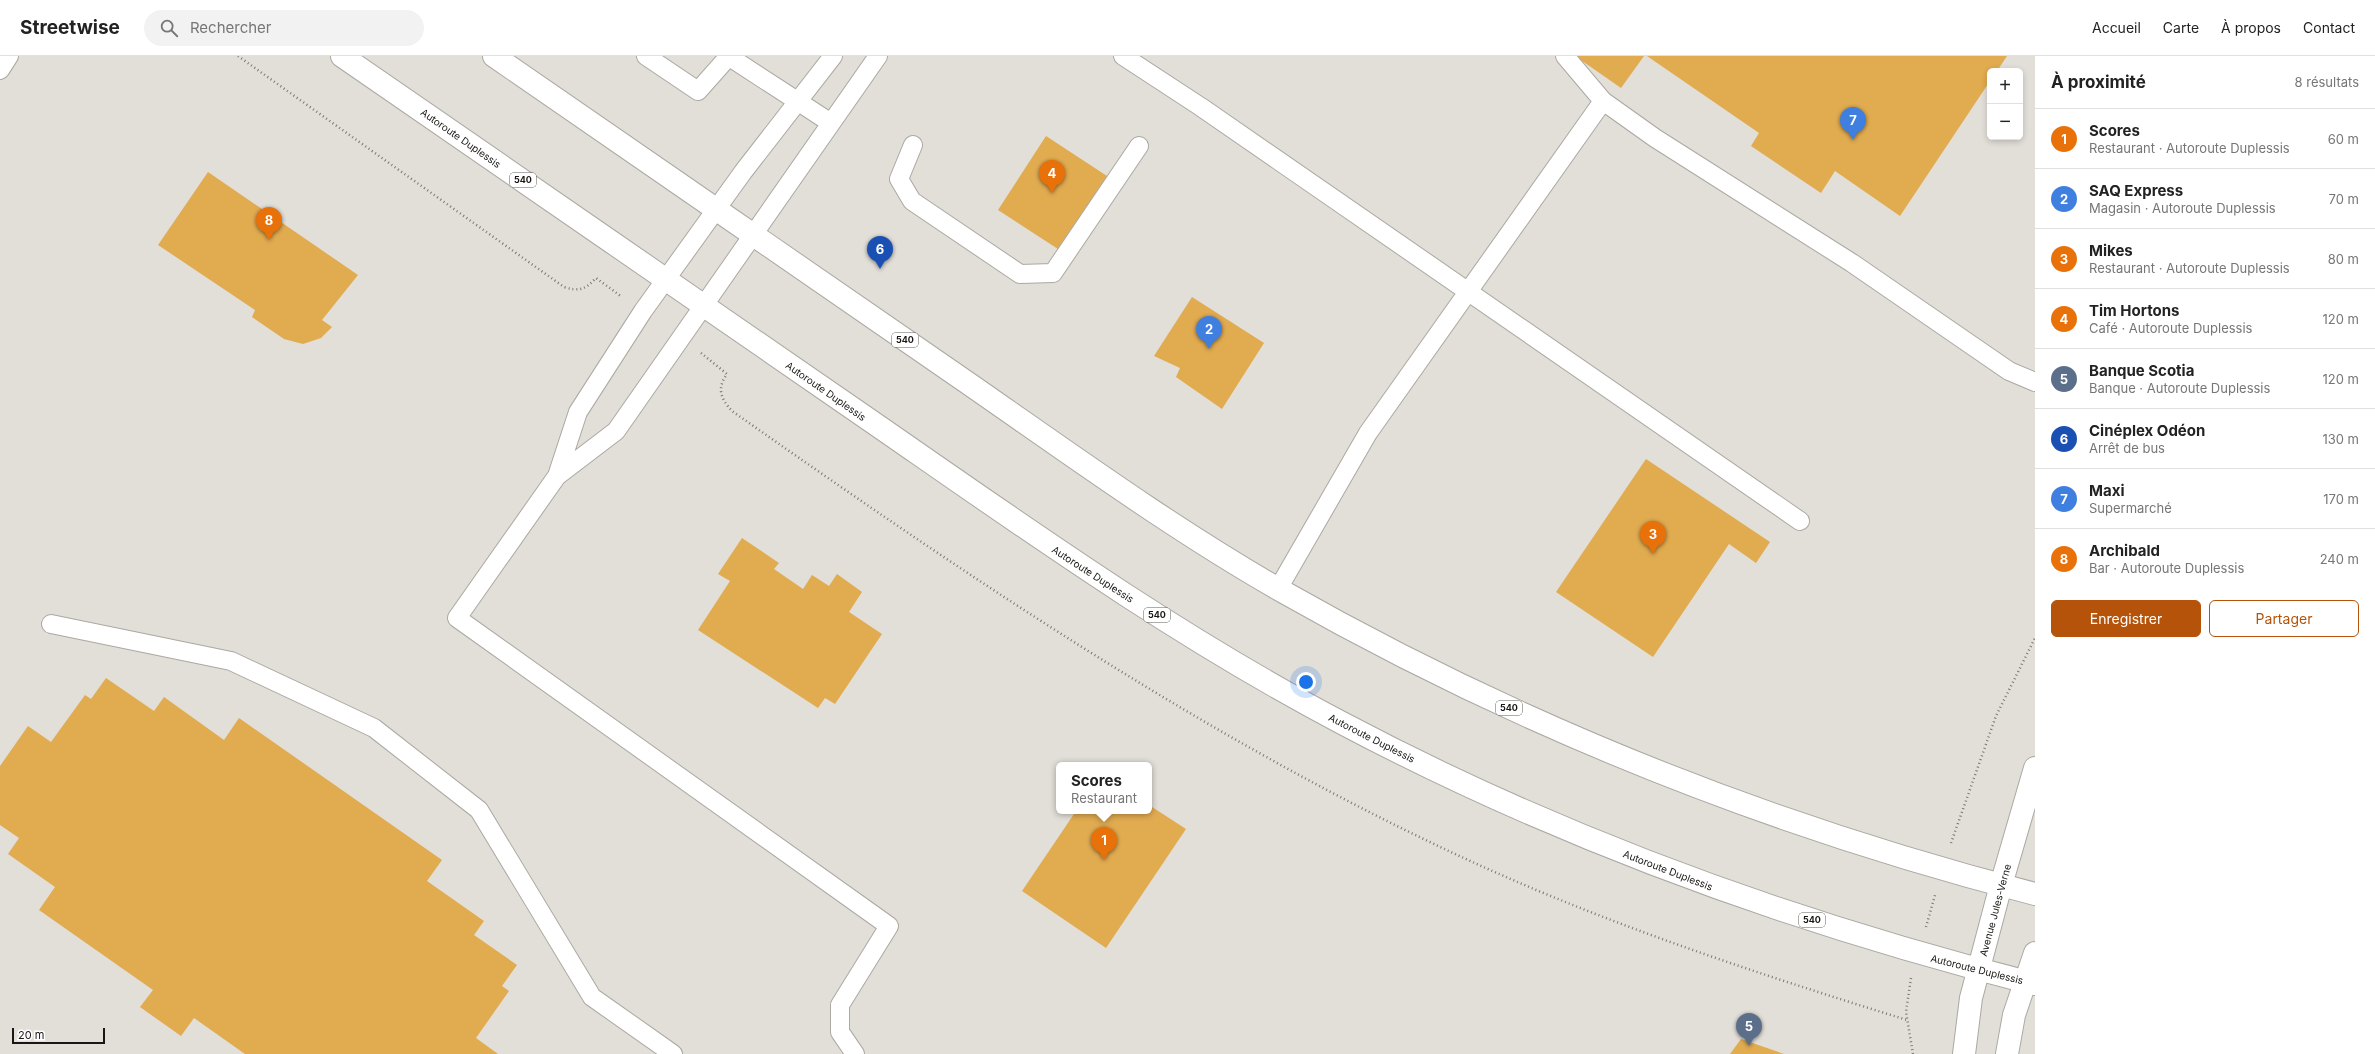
<!DOCTYPE html>
<html lang="fr">
<head>
<meta charset="utf-8">
<style>
  body { margin:0; font-family:Inter,sans-serif; background:#f2f2f2; color:#222 }
  .controls { position:absolute; right:12px; top:12px; display:grid; overflow:hidden; border-radius:6px; box-shadow:0 2px 6px #0003 }
  .controls button { width:36px; height:36px; display:grid; place-items:center; padding:0; border:0; border-bottom:1px solid #e0e0e0; background:#fff; color:#222; font:20px sans-serif }
  .scale { position:absolute; left:12px; bottom:10px; width:93px; box-sizing:border-box; padding-left:4px; border:2px solid #181715; border-top:0; font-size:11px; line-height:14px; white-space:nowrap; color:#181715; -webkit-text-stroke:3px #fff; paint-order:stroke }
  .you { position:absolute; left:1306px; top:626px; width:14px; height:14px; margin:-10px; border:3px solid #fff; border-radius:50%; background:#1a73e8; box-shadow:0 0 0 6px #1a73e833 }
  .badge { display:grid; place-items:center; width:26px; height:26px; border-radius:50%; background:#b45309; color:#fff; font-size:13px; font-weight:700 }
  .pin { position:absolute; translate:-50% -33px; filter:drop-shadow(0 1px 2px #0008) }
  .pin::after { content:''; position:absolute; top:21px; width:14px; height:12px; background:inherit; clip-path:polygon(0 0,100% 0,50% 100%) }
  .popup { position:absolute; left:1056px; top:706px; width:96px; height:52px; box-sizing:border-box; display:grid; place-content:center; border-radius:6px; background:#fff; filter:drop-shadow(0 1px 3px #0005); font-size:13px; white-space:nowrap; color:#767676 }
  .popup b { font-size:15px; color:#222 }
  .popup::after { content:''; position:absolute; left:50%; top:100%; margin-left:-8px; border:8px solid transparent; border-top-color:#fff }
  .list { margin:0; padding:0; list-style:none }
  h2 { display:flex; justify-content:space-between; align-items:center; height:52px; margin:0; padding:0 16px; font-size:17px }
  h2 small { font-size:13px; font-weight:400; color:#767676 }
  .list li { display:grid; grid-template-columns:26px 1fr auto; gap:12px; align-items:center; box-sizing:border-box; height:60px; padding:0 16px; border-top:1px solid #e0e0e0 }
  .list b { display:block; font-size:15px; white-space:nowrap }
  .list p { margin:0; font-size:13px; white-space:nowrap; color:#767676 }
  .list em { font-size:13px; font-style:normal; color:#767676 }
  .actions { display:flex; gap:8px; padding:12px 16px }
  .actions a { flex:1; padding:9px 0; border:1px solid #b45309; border-radius:6px; text-align:center; font-size:14px; color:#b45309 }
  .actions .main { background:#b45309; color:#fff }
  .icon { flex:none; width:22px; height:22px; fill:none; stroke:currentColor; stroke-width:2; stroke-linecap:round; stroke-linejoin:round }
  .map { position:relative; flex:none; width:2035px; height:998px; overflow:hidden }
  header { display:flex; align-items:center; gap:24px; box-sizing:border-box; height:56px; padding:0 20px; background:#fff; border-bottom:1px solid #e0e0e0 }
  header strong { font-size:19px }
  nav { display:flex; gap:22px; margin-inline-start:auto; font-size:14px }
  .search { width:280px; height:36px; background:#f2f2f2; display:flex; align-items:center; gap:10px; box-sizing:border-box; padding:0 14px; border-radius:22px; color:#767676; font-size:15px }
  main { display:flex }
  aside { flex:1; background:#fff }
  .map>svg:first-child { display:block }
  .building { fill:#e1ab50 }
  .lines { fill:none; stroke-linecap:round; stroke-linejoin:round }
  .lane-casing { stroke:#aca8a2; stroke-width:20 }
  .secondary-casing { stroke:#aca8a2; stroke-width:24 }
  .highway-casing { stroke:#aca8a2; stroke-width:24 }
  .path { stroke:#7b7975; stroke-width:2.5; stroke-dasharray:1 3; stroke-linecap:butt }
  .lane { stroke:#fff; stroke-width:18 }
  .secondary { stroke:#fff; stroke-width:22 }
  .highway { stroke:#fff; stroke-width:22 }
  .labels { text-anchor:middle; stroke-width:3.5; stroke-linejoin:round; paint-order:stroke }
  .shield { fill:#fff; stroke:#5d5d5b; stroke-width:1 }
  .shield-label { font-size:9px; font-weight:bold; fill:#181715 }
  .street-label { font-size:10px; fill:#181715; stroke:#fff }
</style>
</head>
<body>
<header>
<strong>Streetwise</strong>
<div class="search"><svg class="icon" aria-label="search" viewBox="0 0 24 24"><circle cx="10" cy="10" r="6"/><path d="M15 15l6 6"/></svg>Rechercher</div>
<nav><a>Accueil</a><a>Carte</a><a>À propos</a><a>Contact</a></nav>
</header>
<main>
<div class="map">
<svg width="2035" height="998" viewBox="0 0 2035 998">
  <rect width="100%" height="100%" fill="#e2ded8"/>
  <path class="building" d="M1575 0H1644L1621 32Z
    M1647 0H2007L1997 15H1990V25L1900 160 1835 115 1821 137 1751 90 1759 77Z
    M1046 80 1107 120 1058 193 998 154Z
    M208 116 358 219 322 264 332 271 321 282 303 288 284 283 252 261 255 254 158 189Z
    M1192 241 1264 287 1222 353 1176 321 1180 312 1154 300Z
    M1646 403 1770 486 1756 507 1729 488 1653 601 1556 536Z
    M742 482 779 507 774 513 803 533 812 519 829 530 837 518 862 536 849 556 882 578 835 648 825 642 818 652 698 574 730 525 718 518Z
    M106 622 154 655 164 641 224 684 239 662 442 804 427 825 484 865 474 879 517 909 502 930 509 935 476 982 498 998H245L194 962 181 980 140 951 153 934 39 854 55 831 8 798 19 782 0 769V710L28 670 51 686 85 639 91 643Z
    M1149 749 1186 773 1106 892 1022 835 1076 755H1149Z
    M1741 983 1784 998H1730Z"/>
  <g class="lines">
    <g class="lane-casing">
      <path id="lane" d="M646 0 698 35 729 0
        M728 0 831 67
        M1123 0 1201 51 1800 465
        M1565 0 1603 45 1655 82 1852 207 2009 315 2035 326
        M0 14 9 0
        M913 89 899 123 912 145 1020 218 1053 217 1139 90
        M557 420 578 356 643 255 743 116 833 0
        M1278 533 1368 377 1603 45
        M51 568 231 605 374 672 479 754 592 941 673 998
        M855 998 840 976V949L889 870 457 562 557 420 616 375 878 0"/>
    </g>
    <g class="secondary-casing">
      <path id="secondary" d="M1964 998 1971 942 2001 829 2035 712
        M2007 998 2014 959 2035 897"/>
    </g>
    <g class="highway-casing">
      <path id="highway" d="M342 0C522 124 701 248 881 372 1031 476 1180 582 1342 667 1561 783 1794 867 2035 928
        M494 0C650 108 806 215 962 323 1066 395 1170 471 1280 534 1517 669 1771 770 2035 838"/>
    </g>
    <path class="path" d="M238 0 564 231C579 236 586 233 596 222L622 241
      M701 297 727 318C717 332 720 342 732 355 970 522 1213 688 1479 809 1618 872 1762 919 1907 964
      M1951 787 1996 660 2035 582
      M1926 871 1935 839
      M1911 922 1906 956 1913 998"/>
    <use href="#lane" class="lane"/>
    <use href="#secondary" class="secondary"/>
    <use href="#highway" class="highway"/>
  </g>
  <g class="labels">
    <g class="shield">
      <rect x="510" y="117" width="26" height="14" rx="3"/>
      <rect x="892" y="277" width="26" height="14" rx="3"/>
      <rect x="1144" y="552" width="26" height="14" rx="3"/>
      <rect x="1496" y="645" width="26" height="14" rx="3"/>
      <rect x="1799" y="857" width="26" height="14" rx="3"/>
    </g>
    <g class="shield-label">
      <text x="523" y="127">540</text>
      <text x="905" y="287">540</text>
      <text x="1157" y="562">540</text>
      <text x="1509" y="655">540</text>
      <text x="1812" y="867">540</text>
    </g>
    <g class="street-label">
      <text transform="translate(461 82) rotate(35)" y="4">Autoroute Duplessis</text>
      <text transform="translate(826 335) rotate(35)" y="4">Autoroute Duplessis</text>
      <text transform="translate(1093 518) rotate(33)" y="4">Autoroute Duplessis</text>
      <text transform="translate(1372 682) rotate(27)" y="4">Autoroute Duplessis</text>
      <text transform="translate(1668 814) rotate(21)" y="4">Autoroute Duplessis</text>
      <text transform="translate(1995 854) rotate(-75)" y="4">Avenue Jules-Verne</text>
      <text transform="translate(1977 913) rotate(14)" y="4">Autoroute Duplessis</text>
    </g>
  </g>
</svg>
<div class="controls">
<button>+</button>
<button>−</button>
</div>
<div class="scale">20 m</div>
<div class="you"></div>
<div class="pin badge" style="left:1104px;top:804px;background:#e8710a">1</div>
<div class="popup"><b>Scores</b>Restaurant</div>
<div class="pin badge" style="left:1209px;top:293px;background:#3f7fe0">2</div>
<div class="pin badge" style="left:1653px;top:498px;background:#e8710a">3</div>
<div class="pin badge" style="left:1052px;top:137px;background:#e8710a">4</div>
<div class="pin badge" style="left:1749px;top:990px;background:#5c6f8a">5</div>
<div class="pin badge" style="left:880px;top:213px;background:#1a4fb4">6</div>
<div class="pin badge" style="left:1853px;top:84px;background:#3f7fe0">7</div>
<div class="pin badge" style="left:269px;top:184px;background:#e8710a">8</div>
</div>
<aside>
<h2>À proximité<small>8 résultats</small></h2>
<ul class="list">
<li><span class="badge" style="background:#e8710a">1</span><div><b>Scores</b><p>Restaurant · Autoroute Duplessis</p></div><em>60 m</em></li>
<li><span class="badge" style="background:#3f7fe0">2</span><div><b>SAQ Express</b><p>Magasin · Autoroute Duplessis</p></div><em>70 m</em></li>
<li><span class="badge" style="background:#e8710a">3</span><div><b>Mikes</b><p>Restaurant · Autoroute Duplessis</p></div><em>80 m</em></li>
<li><span class="badge" style="background:#e8710a">4</span><div><b>Tim Hortons</b><p>Café · Autoroute Duplessis</p></div><em>120 m</em></li>
<li><span class="badge" style="background:#5c6f8a">5</span><div><b>Banque Scotia</b><p>Banque · Autoroute Duplessis</p></div><em>120 m</em></li>
<li><span class="badge" style="background:#1a4fb4">6</span><div><b>Cinéplex Odéon</b><p>Arrêt de bus</p></div><em>130 m</em></li>
<li><span class="badge" style="background:#3f7fe0">7</span><div><b>Maxi</b><p>Supermarché</p></div><em>170 m</em></li>
<li><span class="badge" style="background:#e8710a">8</span><div><b>Archibald</b><p>Bar · Autoroute Duplessis</p></div><em>240 m</em></li>
</ul>
<div class="actions"><a class="main">Enregistrer</a><a>Partager</a></div>
</aside>
</main>
</body>
</html>
